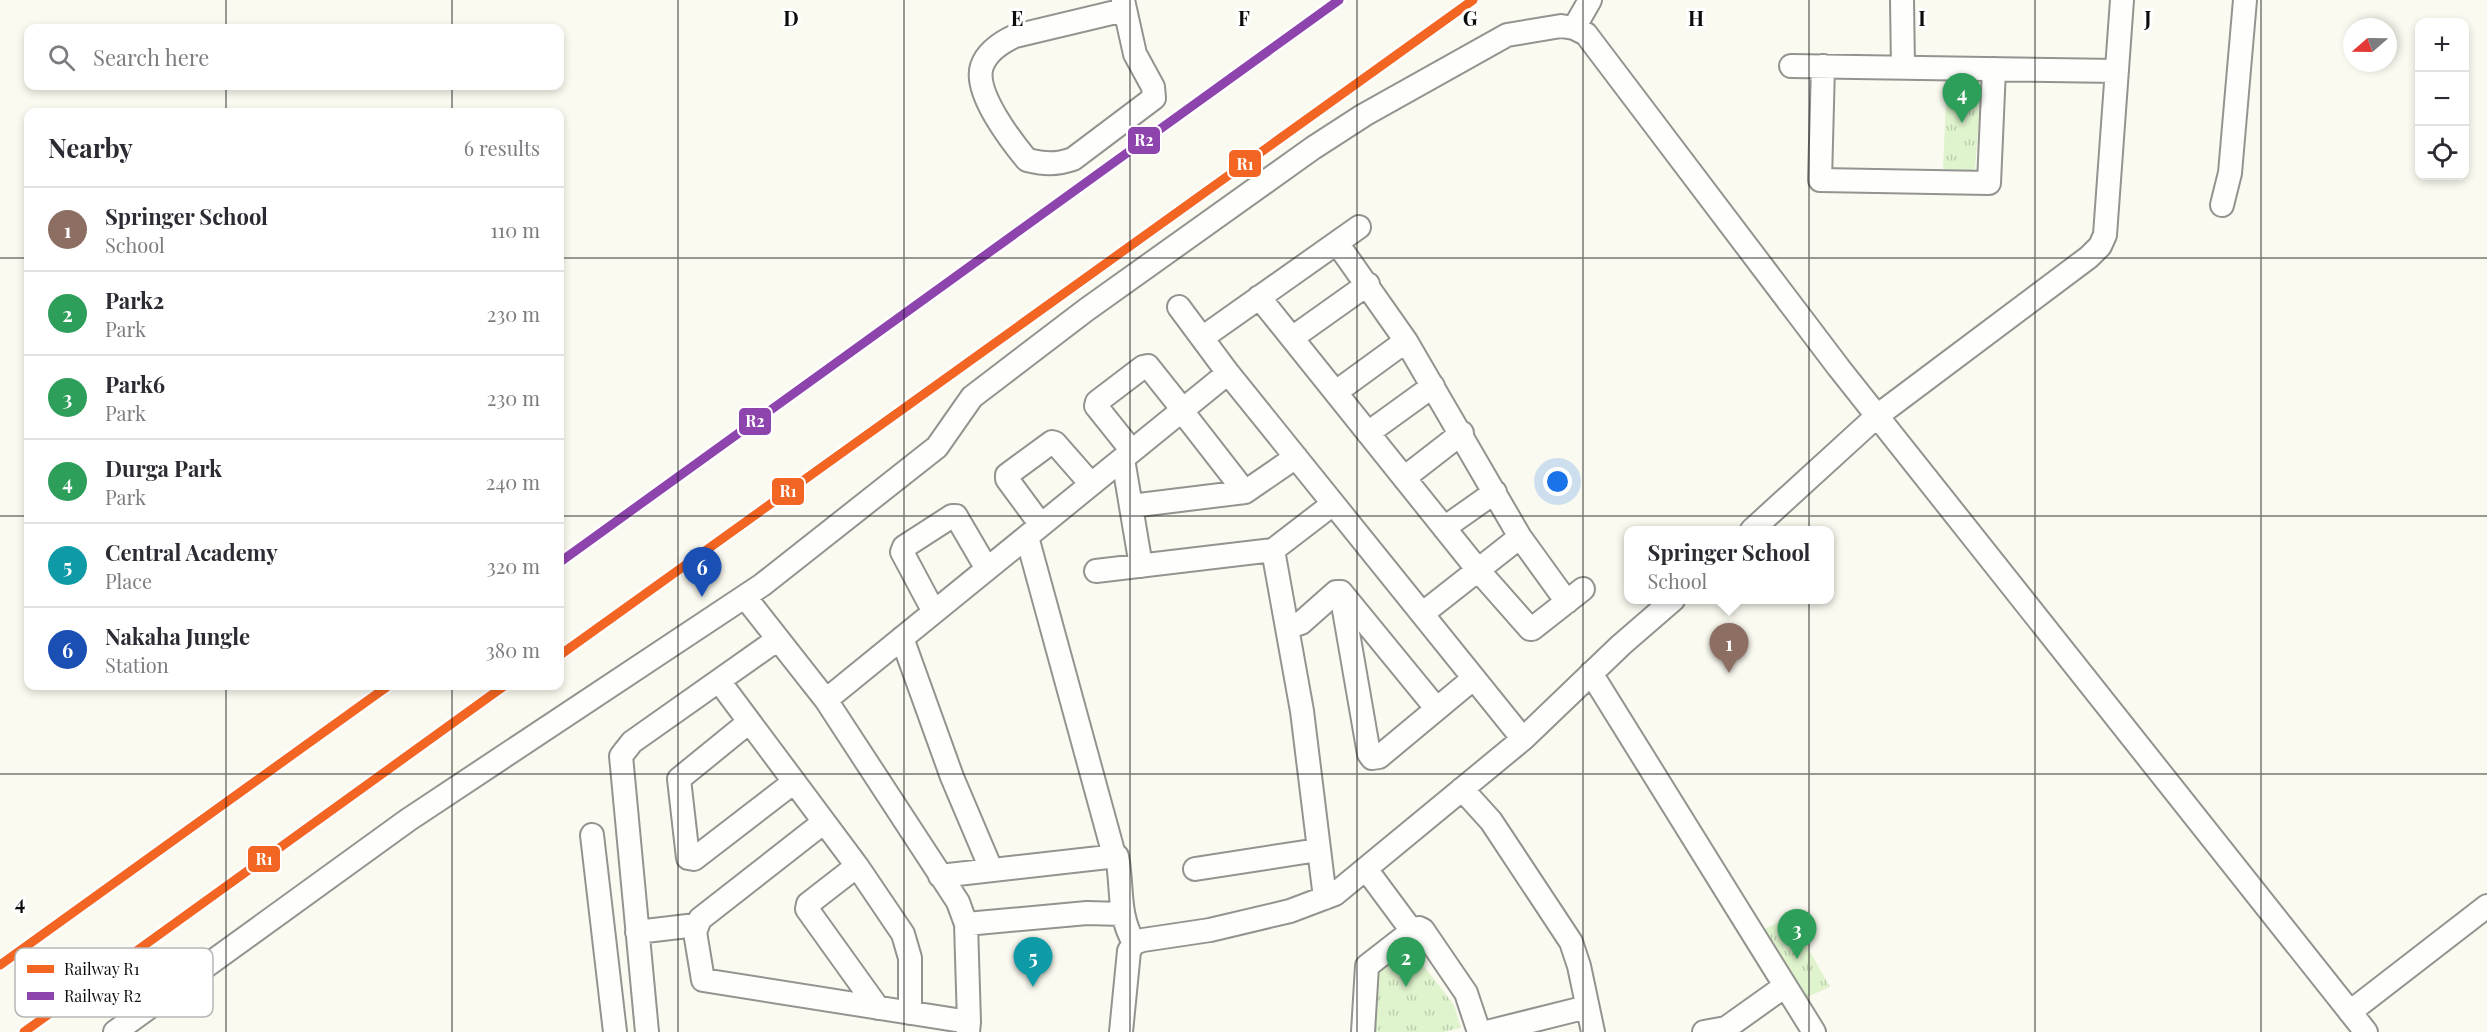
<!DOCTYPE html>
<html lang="en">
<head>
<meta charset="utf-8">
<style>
  body { margin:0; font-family:"Playfair Display",serif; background:#f7f7f7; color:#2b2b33 }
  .controls { position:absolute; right:18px; top:18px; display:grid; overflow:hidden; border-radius:12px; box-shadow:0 3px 9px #0003 }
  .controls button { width:54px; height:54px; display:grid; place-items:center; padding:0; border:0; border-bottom:2px solid #e1e1e2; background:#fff; color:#2b2b33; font:30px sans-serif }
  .compass { position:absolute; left:2343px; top:18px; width:54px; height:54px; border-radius:50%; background:#fff; box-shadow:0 3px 9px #0003; rotate:250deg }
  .you { position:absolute; left:1558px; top:482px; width:21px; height:21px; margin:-15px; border:4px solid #fff; border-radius:50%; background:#1a73e8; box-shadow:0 0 0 9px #1a73e833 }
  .badge { display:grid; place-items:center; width:39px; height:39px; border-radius:50%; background:#d93025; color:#fff; font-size:20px; font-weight:700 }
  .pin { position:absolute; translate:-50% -50px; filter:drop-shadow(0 2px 3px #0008) }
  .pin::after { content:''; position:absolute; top:32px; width:21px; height:18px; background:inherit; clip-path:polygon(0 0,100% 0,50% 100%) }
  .popup { position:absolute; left:1624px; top:526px; width:210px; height:78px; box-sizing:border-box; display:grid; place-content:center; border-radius:12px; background:#fff; filter:drop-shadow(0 2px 4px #0005); font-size:20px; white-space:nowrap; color:#7c7c81 }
  .popup b { font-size:22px; color:#2b2b33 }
  .popup::after { content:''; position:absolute; left:50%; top:100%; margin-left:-12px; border:12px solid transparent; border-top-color:#fff }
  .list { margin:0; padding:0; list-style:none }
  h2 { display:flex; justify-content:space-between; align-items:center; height:78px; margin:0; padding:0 24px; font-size:26px }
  h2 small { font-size:20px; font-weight:400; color:#7c7c81 }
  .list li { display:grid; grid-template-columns:39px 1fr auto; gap:18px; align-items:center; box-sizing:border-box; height:84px; padding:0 24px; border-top:2px solid #e1e1e2 }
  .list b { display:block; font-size:22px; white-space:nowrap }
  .list p { margin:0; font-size:20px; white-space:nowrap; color:#7c7c81 }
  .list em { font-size:20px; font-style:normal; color:#7c7c81 }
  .icon { flex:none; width:33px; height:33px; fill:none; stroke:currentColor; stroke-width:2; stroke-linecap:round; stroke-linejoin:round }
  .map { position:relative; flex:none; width:2487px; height:1032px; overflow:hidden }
  .search { position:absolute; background:#fff; box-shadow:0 3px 9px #0003; left:24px; top:24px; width:540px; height:66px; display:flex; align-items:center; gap:15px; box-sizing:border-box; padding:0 21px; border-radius:12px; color:#7c7c81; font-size:22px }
  .panel { position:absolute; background:#fff; box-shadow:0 3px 9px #0003; left:24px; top:108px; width:540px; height:582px; border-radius:12px }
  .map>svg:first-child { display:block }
  .park { fill:url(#park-tufts) }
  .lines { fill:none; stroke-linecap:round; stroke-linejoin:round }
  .minor-casing { stroke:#93938f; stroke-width:26 }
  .minor { stroke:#fefefd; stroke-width:22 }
  .rail-1-casing { stroke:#fff; stroke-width:14 }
  .rail-2-casing { stroke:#fff; stroke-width:14 }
  .rail-1 { stroke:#f26522; stroke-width:9 }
  .rail-2 { stroke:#8e44ad; stroke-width:9 }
  .grid { fill:none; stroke:#0c0c0c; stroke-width:1.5; stroke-opacity:0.55 }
  .key { fill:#fff; stroke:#b6b6b6; stroke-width:1.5 }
  .key-label { font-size:16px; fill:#0c0c0c }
  .grid-label { font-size:20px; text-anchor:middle; font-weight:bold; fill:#0c0c0c; stroke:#fff; stroke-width:6; stroke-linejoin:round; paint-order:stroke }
  .line-badge { stroke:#fff; stroke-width:2 }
  .badge-label { font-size:16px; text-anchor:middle; font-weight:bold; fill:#fff }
</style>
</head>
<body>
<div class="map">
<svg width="2487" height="1032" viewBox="0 0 2487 1032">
  <defs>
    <pattern id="park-tufts" width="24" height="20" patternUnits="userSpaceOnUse" patternTransform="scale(1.5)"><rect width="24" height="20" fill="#dff3cd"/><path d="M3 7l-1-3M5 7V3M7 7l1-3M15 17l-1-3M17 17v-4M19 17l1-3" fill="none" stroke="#becfaf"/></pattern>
  </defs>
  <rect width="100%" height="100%" fill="#fafaf0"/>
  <path class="park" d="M1947 78H1982L1975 170 1943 169Z
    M1790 916 1830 987 1805 998 1763 930Z
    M1406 943 1454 1005 1461 1028 1443 1032H1369L1373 969Z"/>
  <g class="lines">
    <g class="minor-casing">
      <path id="minor" d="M1123 0 1135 54 1153 87 1154 98 1073 159C1056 165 1044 164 1027 160 1012 142 973 92 982 66 987 52 1002 42 1015 36L1124 10
        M1902 0 1903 67
        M1574 28 1590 0
        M1791 66 2117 71
        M1823 66 1820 180 1989 183 1994 69
        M2222 205 2230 173 2245 0
        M1337 243 1406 341 1520 537
        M1259 297 1478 570 1530 629H1532L1583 589
        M1179 307 1228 373
        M1202 338 1359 227
        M1292 338 1368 284
        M1336 392 1406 341
        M1182 411 1245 492
        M1368 433 1433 386
        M1132 451 1096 406 1097 402 1143 367 1148 366 1183 410
        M1123 459 1141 566
        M1404 478 1462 433
        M1131 506 1245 492 1296 457
        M1041 525 1007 479V475L1052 442 1055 443 1091 484
        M1444 528 1495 492
        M1752 530 1877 416 2089 257 2100 246 2105 235 2122 0
        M1027 537 1114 855
        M1273 550 1302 711 1325 898
        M1096 571 1273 550 1333 504
        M745 597 826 700 958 902 966 924 969 1022 968 1032
        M1347 599 1344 610 1369 754 1372 758 1379 757 1474 678
        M934 612 902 552 904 547 952 516H956L987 569
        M1422 614 1520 537 1567 602
        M1287 628 1301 623 1336 592H1341L1436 708
        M902 638 952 777 991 869
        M1591 673 1814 1032
        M719 681 857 866 903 934 910 958V1013
        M826 700 1228 373 1523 739
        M749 722 679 779 688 858 694 859 794 782
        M1462 789 1491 821 1571 942 1579 966 1593 1032
        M824 822 700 919 695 932 703 980 969 1022
        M592 835 615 1032
        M857 866 808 904 807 909 878 1008
        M1195 869 1318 850
        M1366 869 1412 931
        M940 876 1117 856C1123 888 1117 913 1134 943
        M966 924 1087 913 1122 914
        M637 932 696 925
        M2350 1012 2487 906
        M115 1032 408 820 762 585 937 447 972 397 1086 310 1313 148 1364 115 1507 35 1561 26 1574 28 1586 34 1839 368 2366 1032
        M647 1032 621 756 632 742 778 639
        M1121 1032 1129 951 1134 943 1143 940 1210 930 1290 911 1335 894 1523 739 1621 645 1673 600
        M1363 1032 1367 966 1412 931 1419 928 1423 930 1466 993 1479 1032
        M1487 1032 1587 1007
        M1704 1032 1726 1028 1785 986"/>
    </g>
    <use href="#minor" class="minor"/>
    <g class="rail-1-casing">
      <path id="rail-1" d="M560 655 1473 0
        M0 965 388 686
        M24 1032 504 686"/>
    </g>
    <g class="rail-2-casing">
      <path id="rail-2" d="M560 562 1339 0"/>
    </g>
    <use href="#rail-1" class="rail-1"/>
    <use href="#rail-2" class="rail-2"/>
  </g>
  <path class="grid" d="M226 0V28M452 0V28M678 0V1032M904 0V1032M1130 0V1032M1357 0V1032M1583 0V1032M1809 0V1032M2035 0V1032M2261 0V1032M226 86V112M452 86V112M0 258H28M560 258H2487M0 516H28M560 516H2487M226 686V1032M452 686V1032M0 774H2487"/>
  <rect x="15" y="948" width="198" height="69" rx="9" class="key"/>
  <rect x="27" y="965" width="27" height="8" fill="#f26522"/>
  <rect x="27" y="992" width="27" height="8" fill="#8e44ad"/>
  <g class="key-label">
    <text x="64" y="975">Railway R1</text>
    <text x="64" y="1002">Railway R2</text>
  </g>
  <g class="grid-label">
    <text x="791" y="26">D</text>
    <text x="1017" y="26">E</text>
    <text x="1244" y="26">F</text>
    <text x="1470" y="26">G</text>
    <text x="1696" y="26">H</text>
    <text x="1922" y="26">I</text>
    <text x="2148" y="26">J</text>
    <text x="20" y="910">4</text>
  </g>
  <g class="line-badge">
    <rect x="1127" y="126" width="34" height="29" rx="6" fill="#8e44ad"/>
    <rect x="1228" y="149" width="34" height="29" rx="6" fill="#f26522"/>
    <rect x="738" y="407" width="34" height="29" rx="6" fill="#8e44ad"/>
    <rect x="771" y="477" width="34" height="29" rx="6" fill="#f26522"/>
    <rect x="247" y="845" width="34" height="28" rx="6" fill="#f26522"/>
  </g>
  <g class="badge-label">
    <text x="1144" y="146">R2</text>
    <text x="1245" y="170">R1</text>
    <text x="755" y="427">R2</text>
    <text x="788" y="497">R1</text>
    <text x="264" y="865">R1</text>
  </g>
</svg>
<div class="controls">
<button>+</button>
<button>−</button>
<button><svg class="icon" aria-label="locate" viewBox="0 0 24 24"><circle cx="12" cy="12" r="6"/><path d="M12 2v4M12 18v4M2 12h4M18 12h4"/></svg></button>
</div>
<svg class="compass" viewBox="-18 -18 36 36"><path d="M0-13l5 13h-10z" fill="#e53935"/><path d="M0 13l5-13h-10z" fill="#7c7c81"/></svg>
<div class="you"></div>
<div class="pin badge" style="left:1729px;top:673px;background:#8d6e63">1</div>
<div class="popup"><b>Springer School</b>School</div>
<div class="pin badge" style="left:1406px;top:987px;background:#2e9e5b">2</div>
<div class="pin badge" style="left:1797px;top:959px;background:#2e9e5b">3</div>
<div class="pin badge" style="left:1962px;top:123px;background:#2e9e5b">4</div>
<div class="pin badge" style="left:1033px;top:987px;background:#0f9aa8">5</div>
<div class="pin badge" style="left:702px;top:597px;background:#1a4fb4">6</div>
<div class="search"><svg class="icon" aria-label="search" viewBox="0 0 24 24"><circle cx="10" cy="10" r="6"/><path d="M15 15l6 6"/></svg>Search here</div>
<section class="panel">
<h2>Nearby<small>6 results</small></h2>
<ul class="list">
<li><span class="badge" style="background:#8d6e63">1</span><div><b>Springer School</b><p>School</p></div><em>110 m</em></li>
<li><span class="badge" style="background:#2e9e5b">2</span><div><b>Park2</b><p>Park</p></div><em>230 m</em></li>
<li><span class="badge" style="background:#2e9e5b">3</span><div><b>Park6</b><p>Park</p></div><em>230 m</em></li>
<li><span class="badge" style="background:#2e9e5b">4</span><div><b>Durga Park</b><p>Park</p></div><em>240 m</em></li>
<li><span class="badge" style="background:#0f9aa8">5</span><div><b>Central Academy</b><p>Place</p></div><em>320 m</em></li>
<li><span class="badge" style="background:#1a4fb4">6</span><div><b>Nakaha Jungle</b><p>Station</p></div><em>380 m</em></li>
</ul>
</section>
</div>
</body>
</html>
